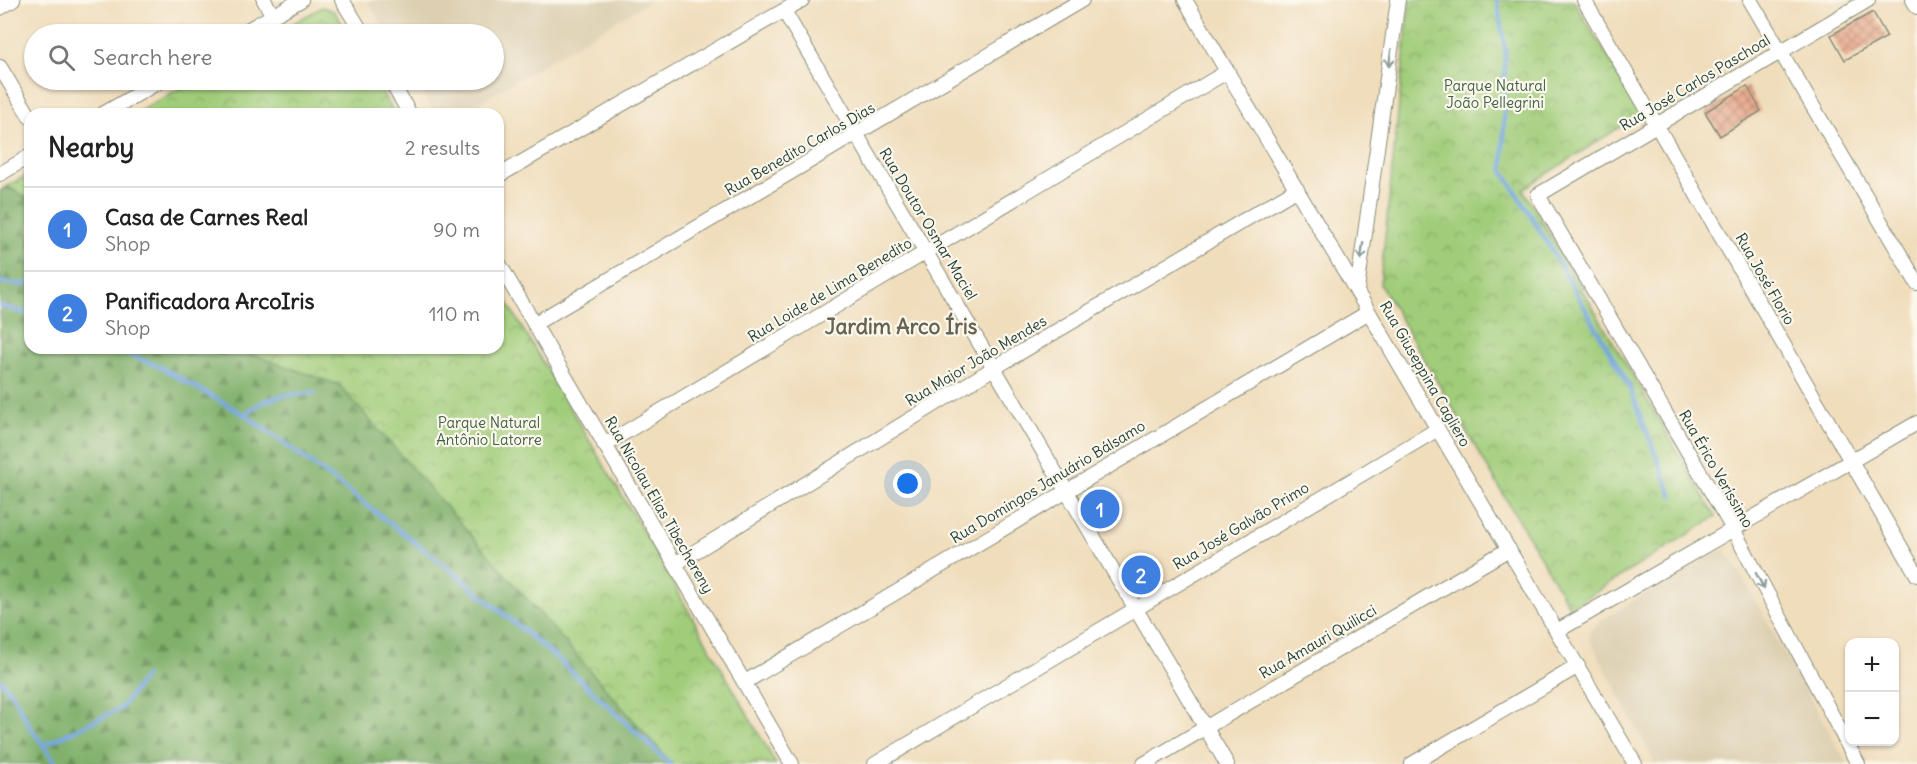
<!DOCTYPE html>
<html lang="en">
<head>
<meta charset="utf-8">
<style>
  body { margin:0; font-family:Delius,sans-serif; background:#f6f6f6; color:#222 }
  .controls { position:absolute; right:18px; bottom:18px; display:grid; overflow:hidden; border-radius:12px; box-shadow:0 2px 4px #0004 }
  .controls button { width:54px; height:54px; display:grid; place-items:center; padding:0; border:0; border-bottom:2px solid #e0e0e0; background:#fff; color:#222; font:30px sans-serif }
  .you { position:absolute; left:908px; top:484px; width:21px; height:21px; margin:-15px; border:4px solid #fff; border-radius:50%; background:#1a73e8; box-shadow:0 0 0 9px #1a73e833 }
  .badge { display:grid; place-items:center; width:39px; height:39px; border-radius:50%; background:#db2777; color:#fff; font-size:20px; font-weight:700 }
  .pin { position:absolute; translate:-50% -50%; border:3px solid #fff; box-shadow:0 2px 6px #0006 }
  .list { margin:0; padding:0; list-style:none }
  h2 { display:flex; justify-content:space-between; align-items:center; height:78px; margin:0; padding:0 24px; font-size:26px }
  h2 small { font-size:20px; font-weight:400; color:#767676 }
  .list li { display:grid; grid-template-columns:39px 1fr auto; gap:18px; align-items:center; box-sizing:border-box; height:84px; padding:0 24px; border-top:2px solid #e0e0e0 }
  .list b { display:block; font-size:22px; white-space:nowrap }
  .list p { margin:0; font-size:20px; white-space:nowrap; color:#767676 }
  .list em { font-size:20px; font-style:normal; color:#767676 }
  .icon { flex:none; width:33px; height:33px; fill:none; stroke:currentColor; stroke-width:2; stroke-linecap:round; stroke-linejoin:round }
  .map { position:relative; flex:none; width:1917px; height:764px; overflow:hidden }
  .search { position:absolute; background:#fff; box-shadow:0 2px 4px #0004; left:24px; top:24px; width:480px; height:66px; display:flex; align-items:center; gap:15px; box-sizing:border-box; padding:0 21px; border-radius:33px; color:#767676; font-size:22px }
  .panel { position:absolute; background:#fff; box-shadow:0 2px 4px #0004; left:24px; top:108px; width:480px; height:246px; border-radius:18px }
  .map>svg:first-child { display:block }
  .built { fill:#ddd0b2 }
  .forest { fill:url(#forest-firs); stroke:#50764f; stroke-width:1.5 }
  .park { fill:url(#park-crowns); stroke:#608557; stroke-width:1.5 }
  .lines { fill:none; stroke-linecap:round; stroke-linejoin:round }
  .stream { stroke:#77a6e1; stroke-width:4.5 }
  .building { fill:url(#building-cross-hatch) }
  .minor-casing { stroke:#888d78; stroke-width:16 }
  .minor { stroke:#fff; stroke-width:14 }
  .oneway { stroke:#8f9e9a }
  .labels { text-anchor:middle; stroke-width:4.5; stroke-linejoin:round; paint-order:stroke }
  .street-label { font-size:15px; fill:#1f3d34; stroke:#fbf7ec }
  .park-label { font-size:15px; fill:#406146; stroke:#fbf7ec }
  .district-label { font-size:21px; font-weight:bold; fill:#666353; stroke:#fbf7ec }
</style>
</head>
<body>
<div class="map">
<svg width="1917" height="764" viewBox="0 0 1917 764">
  <defs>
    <pattern id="forest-firs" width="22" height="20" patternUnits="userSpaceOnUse" patternTransform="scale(1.5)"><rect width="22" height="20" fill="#80b06a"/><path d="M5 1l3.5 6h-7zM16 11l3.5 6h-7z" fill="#689058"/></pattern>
    <pattern id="park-crowns" width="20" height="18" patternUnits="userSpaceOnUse" patternTransform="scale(1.5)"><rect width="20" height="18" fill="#a1cd7a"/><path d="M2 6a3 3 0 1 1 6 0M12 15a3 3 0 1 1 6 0" fill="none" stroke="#83a865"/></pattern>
    <pattern id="building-cross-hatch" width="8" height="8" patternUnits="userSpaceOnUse" patternTransform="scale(1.5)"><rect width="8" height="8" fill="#e9aa8d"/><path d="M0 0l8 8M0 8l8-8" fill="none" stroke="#bc8c74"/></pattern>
  </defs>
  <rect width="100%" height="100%" fill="#fbf7ec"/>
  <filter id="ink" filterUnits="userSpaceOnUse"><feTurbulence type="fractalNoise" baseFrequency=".0167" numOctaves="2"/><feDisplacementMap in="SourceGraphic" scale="12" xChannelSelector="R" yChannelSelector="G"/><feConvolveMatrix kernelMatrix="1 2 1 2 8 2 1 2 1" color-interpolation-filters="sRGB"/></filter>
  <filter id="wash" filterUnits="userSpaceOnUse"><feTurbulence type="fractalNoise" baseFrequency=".008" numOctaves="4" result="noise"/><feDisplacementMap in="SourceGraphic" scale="24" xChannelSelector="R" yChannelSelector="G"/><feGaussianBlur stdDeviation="1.35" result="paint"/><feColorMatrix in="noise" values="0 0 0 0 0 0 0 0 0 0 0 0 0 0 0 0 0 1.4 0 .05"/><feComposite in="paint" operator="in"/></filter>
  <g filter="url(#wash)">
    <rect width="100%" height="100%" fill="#f0ddbc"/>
    <path class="built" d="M367 0H651L460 114H435L414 80H494V34H387Z
      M1723 550 1732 559 1847 764H1655L1589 638V631L1603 619 1711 554Z"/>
    <path class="forest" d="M7 186 30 200V348H234L339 384 672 764H0V191Z"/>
    <path class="park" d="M1410 0H1573L1642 113 1523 189 1716 517 1570 608 1380 284Z
      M322 7 334 11 348 34H274Z
      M195 80H375L395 114H134Z
      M30 173V200L7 186Z
      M498 287 643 531 776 764H672L339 385 234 348H498Z"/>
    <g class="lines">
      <path class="stream" d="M1497 0 1505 50 1503 171 1553 252 1628 384 1672 496
        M0 282 24 285 30 281
        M0 306 30 314
        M113 348 158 366 245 415 338 483 452 571 560 661 670 764
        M245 415C263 396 288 394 314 393
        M0 680 13 695 32 730 57 764
        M44 745 121 708 145 676"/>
    </g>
    <g id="blocks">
      <path class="building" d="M1873 12 1887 37 1845 60 1831 35Z
        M1747 86 1761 111 1720 136 1705 112Z"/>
    </g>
  </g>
  <g filter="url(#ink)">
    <use href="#blocks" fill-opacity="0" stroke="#888d78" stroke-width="1.5"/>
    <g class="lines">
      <g class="minor-casing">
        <path id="minor" d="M264 0 273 16
          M342 0 363 34
          M1185 0 1635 764
          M1584 0 1917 575
          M1750 0 1917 283
          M1913 0 1917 7
          M0 8 13 0
          M784 11 1227 764
          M240 34 301 0
          M0 67 30 117
          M390 80 410 114
          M103 114 162 80
          M0 174 30 156
          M498 176 802 0
          M498 262 792 764
          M1357 290 1398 0
          M534 324 1082 0
          M604 445 1228 71
          M675 564 994 368 1297 189
          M1557 631 1917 423
          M745 682 1369 312
          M875 764 1438 429
          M1144 764 1509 549
          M1412 764 1578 666
          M1858 764 1733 529 1538 195 1868 0"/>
      </g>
      <use href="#minor" class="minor"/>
    </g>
    <defs><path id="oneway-shaft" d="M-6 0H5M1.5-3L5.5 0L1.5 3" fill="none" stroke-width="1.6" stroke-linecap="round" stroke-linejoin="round" transform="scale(1.5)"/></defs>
    <g class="oneway">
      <use href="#oneway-shaft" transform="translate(1390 58) rotate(98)"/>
      <use href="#oneway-shaft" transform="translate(1362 251) rotate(98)"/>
      <use href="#oneway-shaft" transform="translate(1760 581) rotate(62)"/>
    </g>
  </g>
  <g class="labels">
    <g class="street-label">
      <text transform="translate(1695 83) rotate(-31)" y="5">Rua José Carlos Paschoal</text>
      <text transform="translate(800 149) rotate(-30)" y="5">Rua Benedito Carlos Dias</text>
      <text transform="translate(928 224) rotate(59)" y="5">Rua Doutor Osmar Maciel</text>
      <text transform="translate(1765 279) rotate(60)" y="5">Rua José Florio</text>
      <text transform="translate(830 290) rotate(-31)" y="5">Rua Loide de Lima Benedito</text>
      <text transform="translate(976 361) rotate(-31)" y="5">Rua Major João Mendes</text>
      <text transform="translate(1425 374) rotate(60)" y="5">Rua Giuseppina Cagliero</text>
      <text transform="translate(1716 469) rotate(60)" y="5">Rua Érico Veríssimo</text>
      <text transform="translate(1048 482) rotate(-31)" y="5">Rua Domingos Januário Bálsamo</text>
      <text transform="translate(659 505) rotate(60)" y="5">Rua Nicolau Elias Tibechereny</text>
      <text transform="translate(1241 526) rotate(-31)" y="5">Rua José Galvão Primo</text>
      <text transform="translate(1318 642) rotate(-30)" y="5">Rua Amauri Quilicci</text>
    </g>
    <g class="park-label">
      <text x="1495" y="91">Parque Natural<tspan x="1495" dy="17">João Pellegrini</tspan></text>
      <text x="489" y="428">Parque Natural<tspan x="489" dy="17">Antônio Latorre</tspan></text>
    </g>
    <g class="district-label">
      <text x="901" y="334">Jardim Arco Íris</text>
    </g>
  </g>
</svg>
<div class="controls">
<button>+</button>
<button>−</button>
</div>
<div class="you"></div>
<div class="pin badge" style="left:1100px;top:509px;background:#3f7fe0">1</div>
<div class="pin badge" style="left:1141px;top:575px;background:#3f7fe0">2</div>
<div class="search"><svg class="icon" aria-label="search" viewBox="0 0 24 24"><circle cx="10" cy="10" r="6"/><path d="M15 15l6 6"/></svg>Search here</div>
<section class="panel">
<h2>Nearby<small>2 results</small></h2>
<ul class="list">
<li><span class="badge" style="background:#3f7fe0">1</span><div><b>Casa de Carnes Real</b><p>Shop</p></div><em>90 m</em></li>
<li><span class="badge" style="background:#3f7fe0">2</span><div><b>Panificadora ArcoIris</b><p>Shop</p></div><em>110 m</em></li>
</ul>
</section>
</div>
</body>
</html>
